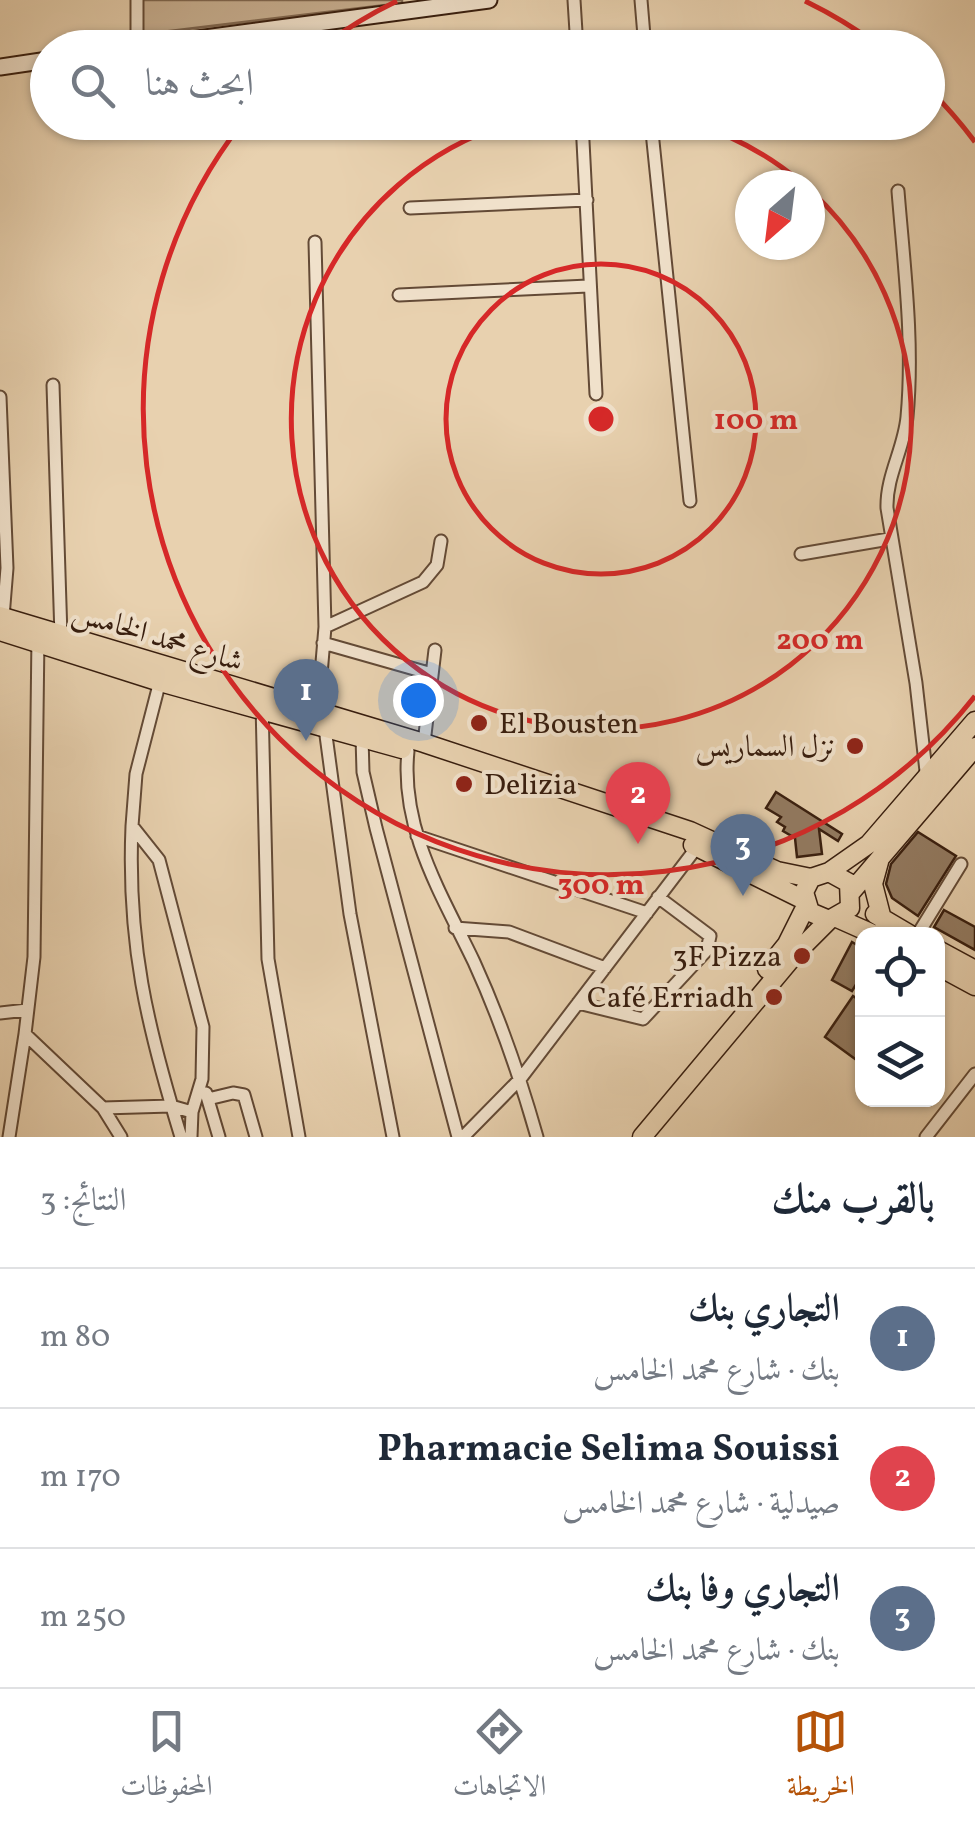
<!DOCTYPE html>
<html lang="ar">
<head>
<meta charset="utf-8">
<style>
  body { margin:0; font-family:Vollkorn,Amiri,serif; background:#f6f6f7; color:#1f2937; direction:rtl }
  .controls { position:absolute; right:30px; bottom:30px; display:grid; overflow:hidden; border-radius:20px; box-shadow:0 2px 8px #0004 }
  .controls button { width:90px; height:90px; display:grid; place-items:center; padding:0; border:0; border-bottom:2px solid #e0e1e3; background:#fff; color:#1f2937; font:50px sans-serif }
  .compass { position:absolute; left:735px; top:170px; width:90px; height:90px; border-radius:50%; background:#fff; box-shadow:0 2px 8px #0004; rotate:208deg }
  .you { position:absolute; left:418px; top:700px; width:35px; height:35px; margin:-25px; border:8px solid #fff; border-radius:50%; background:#1a73e8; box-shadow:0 0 0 15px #1a73e833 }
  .badge { display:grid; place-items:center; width:65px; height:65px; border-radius:50%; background:#b45309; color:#fff; font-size:32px; font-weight:700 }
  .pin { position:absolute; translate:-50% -82px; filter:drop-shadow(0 2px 5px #0008) }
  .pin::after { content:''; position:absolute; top:52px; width:35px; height:30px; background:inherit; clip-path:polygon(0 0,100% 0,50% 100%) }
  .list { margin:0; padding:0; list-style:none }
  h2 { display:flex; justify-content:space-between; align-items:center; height:130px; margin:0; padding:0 40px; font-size:42px }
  h2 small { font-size:32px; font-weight:400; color:#747a83 }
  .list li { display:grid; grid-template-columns:65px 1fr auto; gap:30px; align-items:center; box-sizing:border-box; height:140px; padding:0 40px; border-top:2px solid #e0e1e3 }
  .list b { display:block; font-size:38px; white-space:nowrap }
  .list p { margin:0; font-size:32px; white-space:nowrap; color:#747a83 }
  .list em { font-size:32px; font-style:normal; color:#747a83 }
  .icon { flex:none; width:55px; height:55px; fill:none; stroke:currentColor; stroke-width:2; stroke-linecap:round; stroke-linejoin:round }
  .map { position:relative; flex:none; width:975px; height:1137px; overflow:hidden; direction:ltr }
  .search { position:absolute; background:#fff; box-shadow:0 2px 8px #0004; left:30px; right:30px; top:30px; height:110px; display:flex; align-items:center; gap:25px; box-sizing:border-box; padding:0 35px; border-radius:55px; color:#747a83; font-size:38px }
  .sheet { height:550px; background:#fff }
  nav { display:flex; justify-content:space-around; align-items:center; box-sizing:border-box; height:140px; border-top:2px solid #e0e1e3; background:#fff; font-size:28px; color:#747a83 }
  nav a { display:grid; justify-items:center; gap:5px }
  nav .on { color:#b45309 }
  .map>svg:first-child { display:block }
  .green { fill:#cab294; stroke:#806851; stroke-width:2.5 }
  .building { fill:#937b62; stroke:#371d0e; stroke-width:2.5 }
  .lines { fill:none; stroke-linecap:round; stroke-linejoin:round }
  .street-casing { stroke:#634a36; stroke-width:15 }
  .secondary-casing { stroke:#371d0e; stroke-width:19 }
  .primary-casing { stroke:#371d0e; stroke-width:21 }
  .street { stroke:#f0e1cb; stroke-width:11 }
  .secondary { stroke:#f0e1cb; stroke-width:15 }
  .primary { stroke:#e8d1af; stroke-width:18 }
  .ring { fill:none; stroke:#d62828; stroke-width:5 }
  .poi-dot { fill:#8f2418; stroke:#f0e1cb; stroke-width:4 }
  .labels { text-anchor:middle; stroke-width:8; stroke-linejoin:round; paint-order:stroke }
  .street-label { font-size:30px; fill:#371d0e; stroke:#f0e1cb }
  .poi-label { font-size:30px; fill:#371d0e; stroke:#f0e1cb; text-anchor:end }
  .centre { fill:#d62828; stroke:#f0e1cb; stroke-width:5 }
  .ring-label { font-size:30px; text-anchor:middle; font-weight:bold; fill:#d62828; stroke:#f0e1cb; stroke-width:8; stroke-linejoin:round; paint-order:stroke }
</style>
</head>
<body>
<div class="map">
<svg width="975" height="1137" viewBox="0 0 975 1137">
  <rect width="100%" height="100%" fill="#e8d1af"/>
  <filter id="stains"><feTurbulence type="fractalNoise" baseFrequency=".002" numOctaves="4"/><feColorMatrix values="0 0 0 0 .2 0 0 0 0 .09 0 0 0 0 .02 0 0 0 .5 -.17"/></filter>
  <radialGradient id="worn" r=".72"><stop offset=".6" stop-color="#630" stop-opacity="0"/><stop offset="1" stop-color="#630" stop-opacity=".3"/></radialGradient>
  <path class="green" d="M136 0H402V3L137 35Z"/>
  <path class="building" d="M776 792 842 834 838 841 819 829 822 854 797 857 795 838 783 831 785 827 777 822 781 817 766 808Z
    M918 832 956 856 918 916 892 898 886 884 891 864Z
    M944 910 975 927V950L934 927Z
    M852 942 862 948V975L852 991 832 980Z
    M853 996 862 1002V1064L825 1037Z"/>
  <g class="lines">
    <g class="street-casing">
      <path id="street" d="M137 0V46
        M574 0 577 48
        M641 0 645 48
        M582 122 596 394
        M651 122 690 501
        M898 191C904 266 914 342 907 417 904 449 886 476 887 508L916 683 927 780
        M410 208 587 200
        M315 242 325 627 318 710
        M399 295 588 286
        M53 385 61 636
        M0 397 7 568 3 617
        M801 554 889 539
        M325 627 423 582 437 565 441 541
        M38 636 34 957 25 1034 103 1108 121 1137
        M323 643 432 674
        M161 677 136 774 132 826 159 860 203 1027 202 1079 192 1112 191 1137
        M262 704 268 959 299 1137
        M325 728 350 914 393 1137
        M362 737 363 772 376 828 458 1137
        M424 743 435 650
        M408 751C400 829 442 895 474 962 500 1019 520 1077 537 1137
        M132 826C127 943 147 1026 181 1137
        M417 836 647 913
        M455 928 509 932 605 968
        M918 934 961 864
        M578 1003 643 1019 707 950 710 936 658 897
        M0 1013 27 1010
        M206 1093 219 1137
        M208 1099 233 1093 244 1095 256 1137
        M103 1108 171 1106 192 1112
        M9 1137 25 1034
        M463 1137 521 1078 697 847
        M926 1137 975 1074"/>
    </g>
    <g class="secondary-casing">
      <path id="secondary" d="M130 48 489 0
        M0 67 48 60"/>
    </g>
    <g class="primary-casing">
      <path id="primary" d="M0 616 424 743 690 831 777 871 811 878
        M0 631 160 682 402 749
        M693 845 804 900
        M879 862 873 884 882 919
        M829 872 869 844 975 721
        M852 891 975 747
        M875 914 909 934
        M837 918 873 934
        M938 950 975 970
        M938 966 975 986
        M767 969 787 944 806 906
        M642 1137 796 953 829 920 850 908 849 883 829 872 811 878 804 892 810 912 829 920"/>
    </g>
    <use href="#street" class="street"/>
    <use href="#secondary" class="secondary"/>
    <use href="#primary" class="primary"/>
  </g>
  <g class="ring">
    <circle cx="601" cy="419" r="155"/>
    <path d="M692 123A310 310 0 0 1 802 183M810 190A310 310 0 1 1 510 123"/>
    <path d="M975 696A465 465 0 1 1 242 123M324 45A465 465 0 0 1 397 1M805 1A465 465 0 0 1 878 45M930 90A465 465 0 0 1 975 142"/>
  </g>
  <g class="poi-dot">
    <circle cx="479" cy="723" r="10"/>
    <circle cx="855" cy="746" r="10"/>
    <circle cx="464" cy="784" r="10"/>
    <circle cx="802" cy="956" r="10"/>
    <circle cx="774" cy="997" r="10"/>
  </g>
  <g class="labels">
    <g class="street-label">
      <text transform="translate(158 636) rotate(17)" y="10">شارع محمد الخامس</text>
    </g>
    <g class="poi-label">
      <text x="499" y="733" text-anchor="start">El Bousten</text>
      <text x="835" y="756">نزل السماريس</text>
      <text x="484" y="794" text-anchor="start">Delizia</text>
      <text x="782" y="966">3F Pizza</text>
      <text x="754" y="1007">Café Erriadh</text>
    </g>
  </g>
  <circle cx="601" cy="419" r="15" class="centre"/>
  <g class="ring-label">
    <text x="756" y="429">100 m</text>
    <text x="820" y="649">200 m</text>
    <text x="601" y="894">300 m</text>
  </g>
  <rect width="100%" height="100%" filter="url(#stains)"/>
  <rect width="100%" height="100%" fill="url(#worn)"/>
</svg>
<div class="controls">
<button><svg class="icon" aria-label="locate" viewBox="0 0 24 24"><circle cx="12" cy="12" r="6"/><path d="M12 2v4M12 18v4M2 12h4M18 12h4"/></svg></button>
<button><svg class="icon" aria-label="layers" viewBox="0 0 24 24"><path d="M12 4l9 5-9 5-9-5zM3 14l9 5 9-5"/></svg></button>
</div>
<svg class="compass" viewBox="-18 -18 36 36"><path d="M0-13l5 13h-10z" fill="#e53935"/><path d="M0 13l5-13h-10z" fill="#747a83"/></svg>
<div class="you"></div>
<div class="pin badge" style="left:306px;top:741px;background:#5c6f8a">1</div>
<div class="pin badge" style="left:638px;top:844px;background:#e0444e">2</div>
<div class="pin badge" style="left:743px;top:896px;background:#5c6f8a">3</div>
<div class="search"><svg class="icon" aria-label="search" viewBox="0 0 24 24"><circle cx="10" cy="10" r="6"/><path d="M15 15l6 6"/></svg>ابحث هنا</div>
</div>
<section class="sheet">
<h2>بالقرب منك<small>النتائج: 3</small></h2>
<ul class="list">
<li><span class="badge" style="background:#5c6f8a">1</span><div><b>التجاري بنك</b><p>بنك · شارع محمد الخامس</p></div><em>80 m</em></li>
<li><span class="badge" style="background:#e0444e">2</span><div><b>Pharmacie Selima Souissi</b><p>صيدلية · شارع محمد الخامس</p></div><em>170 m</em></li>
<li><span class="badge" style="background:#5c6f8a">3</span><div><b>التجاري وفا بنك</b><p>بنك · شارع محمد الخامس</p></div><em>250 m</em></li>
</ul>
</section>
<nav>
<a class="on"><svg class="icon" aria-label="map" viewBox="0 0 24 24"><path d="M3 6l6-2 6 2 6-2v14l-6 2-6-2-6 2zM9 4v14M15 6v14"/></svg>الخريطة</a>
<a><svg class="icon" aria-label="directions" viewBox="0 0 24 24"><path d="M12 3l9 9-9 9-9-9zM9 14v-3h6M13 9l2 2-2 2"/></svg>الاتجاهات</a>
<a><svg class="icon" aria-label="saved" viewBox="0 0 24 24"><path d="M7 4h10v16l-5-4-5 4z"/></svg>المحفوظات</a>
</nav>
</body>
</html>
